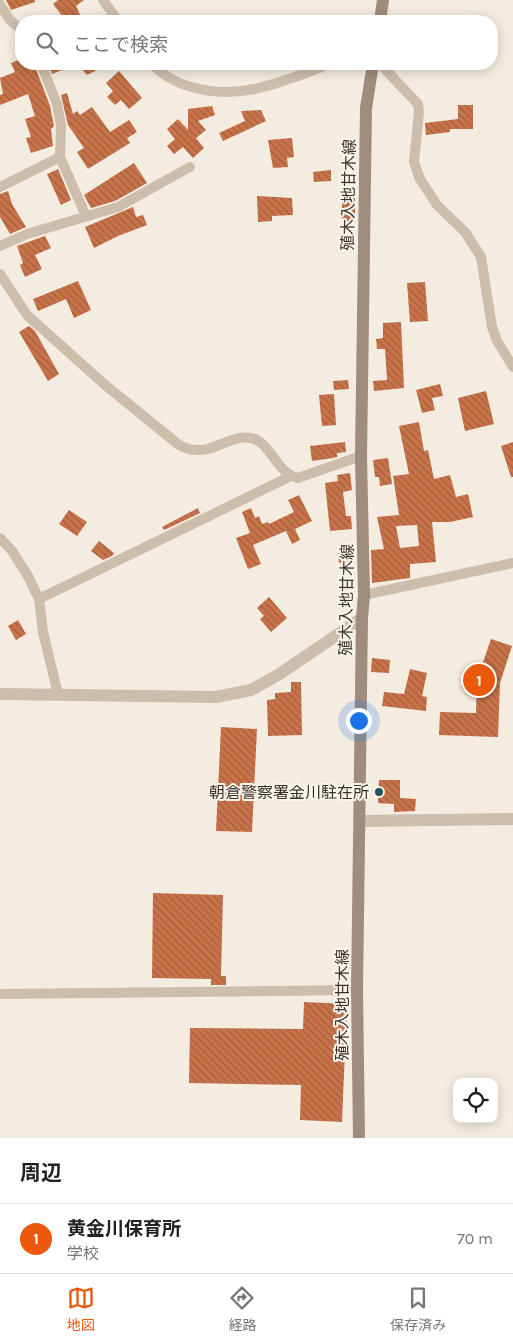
<!DOCTYPE html>
<html lang="ja">
<head>
<meta charset="utf-8">
<style>
  body { margin:0; font-family:Karla,"Noto Sans JP",sans-serif; background:#f2f2f2; color:#222 }
  .controls { position:absolute; right:15px; bottom:15px; display:grid; overflow:hidden; border-radius:10px; box-shadow:0 2px 12px #0003 }
  .controls button { width:45px; height:45px; display:grid; place-items:center; padding:0; border:0; border-bottom:1px solid #e0e0e0; background:#fff; color:#222; font:25px sans-serif }
  .you { position:absolute; left:358px; top:720px; width:18px; height:18px; margin:-12px; border:4px solid #fff; border-radius:50%; background:#1a73e8; box-shadow:0 0 0 8px #1a73e833 }
  .badge { display:grid; place-items:center; width:32px; height:32px; border-radius:50%; background:#ea580c; color:#fff; font-size:16px; font-weight:700 }
  .pin { position:absolute; translate:-50% -50%; border:2px solid #fff; box-shadow:0 1px 5px #0006 }
  .list { margin:0; padding:0; list-style:none }
  h2 { display:flex; justify-content:space-between; align-items:center; height:65px; margin:0; padding:0 20px; font-size:21px }
  h2 small { font-size:16px; font-weight:400; color:#767676 }
  .list li { display:grid; grid-template-columns:32px 1fr auto; gap:15px; align-items:center; box-sizing:border-box; height:70px; padding:0 20px; border-top:1px solid #e0e0e0 }
  .list b { display:block; font-size:19px; white-space:nowrap }
  .list p { margin:0; font-size:16px; white-space:nowrap; color:#767676 }
  .list em { font-size:16px; font-style:normal; color:#767676 }
  .icon { flex:none; width:28px; height:28px; fill:none; stroke:currentColor; stroke-width:2; stroke-linecap:round; stroke-linejoin:round }
  .map { position:relative; flex:none; width:513px; height:1138px; overflow:hidden }
  .search { position:absolute; background:#fff; box-shadow:0 2px 12px #0003; left:15px; right:15px; top:15px; height:55px; display:flex; align-items:center; gap:12px; box-sizing:border-box; padding:0 18px; border-radius:20px; color:#767676; font-size:19px }
  .sheet { height:135px; background:#fff }
  nav { display:flex; justify-content:space-around; align-items:center; box-sizing:border-box; height:70px; border-top:1px solid #e0e0e0; background:#fff; font-size:14px; color:#767676 }
  nav a { display:grid; justify-items:center; gap:2px }
  nav .on { color:#ea580c }
  .map>svg:first-child { display:block }
  .building { fill:url(#building-back-hatch); fill-rule:evenodd }
  .lines { fill:none; stroke-linecap:round; stroke-linejoin:round }
  .minor { stroke:#cdbdab; stroke-width:10 }
  .tertiary { stroke:#cdbdab; stroke-width:12 }
  .secondary { stroke:#a08c7c; stroke-width:12 }
  .poi-dot { fill:#1f545d; stroke:#fbf6ed; stroke-width:2 }
  .labels { text-anchor:middle; stroke-width:4; stroke-linejoin:round; paint-order:stroke }
  .street-label { font-size:16px; fill:#3a312a; stroke:#fbf6ed }
  .poi-label { font-size:16px; fill:#3a312a; stroke:#fbf6ed; text-anchor:end }
</style>
</head>
<body>
<div class="map">
<svg width="513" height="1138" viewBox="0 0 513 1138">
  <defs>
    <pattern id="building-back-hatch" width="6" height="6" patternUnits="userSpaceOnUse" patternTransform="scale(1.25)"><rect width="6" height="6" fill="#c8734a"/><path d="M-1 5l2 2M0 0l6 6M5-1l2 2" fill="none" stroke="#a35f3e"/></pattern>
  </defs>
  <rect width="100%" height="100%" fill="#f4ece0"/>
  <path class="building" d="M6 0H35V2L11 10Z
    M58 0H84L76 6 83 21H66L53 4Z
    M21 59V64H34L50 106 54 126 51 129 53 146 31 153 26 138 31 137 25 119 35 116 28 94 0 105V95L3 94 0 78 15 72 11 63Z
    M51 64H77L52 74 49 65Z
    M87 64H109L87 75 80 67Z
    M119 71 142 98 129 109 121 100 115 105 107 97 113 91 106 83Z
    M67 93 73 114 77 111 80 115 92 107 110 132 129 120 137 132 127 138 130 143 88 169 77 152 84 148 68 125 61 95Z
    M458 105H473V129H450V132L426 135 425 123 458 119Z
    M212 106 215 115 198 121 206 130 196 138 204 148 193 158 183 147 174 154 167 146 175 139 167 129 178 119 188 130V109Z
    M261 110 266 121 223 141 219 133 245 121 241 111Z
    M292 138 294 157 287 158 288 167 273 168 268 140Z
    M134 163 147 183 115 201 91 208 84 195Z
    M58 169 71 200 61 205 47 174Z
    M331 170V181L314 182 313 172Z
    M8 191 12 204 26 227 10 234 0 217V194Z
    M257 196 292 198 293 215 272 216V221L258 222Z
    M342 198H355V222H342Z
    M133 207 136 217 143 215 147 225 118 236 94 248 85 227Z
    M45 236 51 248 35 255 42 269 25 277 20 265 23 263 17 246Z
    M78 281 91 310 74 318 66 299 38 311 33 299Z
    M425 282 428 321 410 322 407 283Z
    M401 322 404 388 374 391 373 381 387 380 385 349H377L376 339 383 338V323Z
    M29 326 35 331 59 374 48 381 19 332Z
    M348 380 349 389 334 390 333 381Z
    M440 384 443 396 432 398 435 410 422 413 416 390Z
    M486 391 494 424 465 431 458 398Z
    M334 394 336 425 322 426 319 395Z
    M419 422 424 451 428 450 434 479 450 475 456 497 468 494 473 517 450 522H432L436 562 410 564V578L372 583 371 550 384 549 377 517 399 515 393 476 409 474 399 426ZM417 525 419 546 400 548 396 526Z
    M345 442 346 452 337 453V457L333 458 312 461 310 446Z
    M513 442V477H511L501 446Z
    M388 458 392 484 380 486 379 477H375L373 460Z
    M350 473 352 490 343 492 346 516H351L352 529 330 531 325 483 338 481 337 475Z
    M299 495 312 521 295 529 300 540 292 544 286 531 253 545 261 564 248 569 236 538 250 533 242 512 251 508 255 518 259 516 262 524 268 522 269 524 294 512 288 500Z
    M198 508 200 513 164 530 162 527Z
    M69 510 87 522 77 536 59 524Z
    M99 541 114 553 112 556 103 560 91 551Z
    M350 552 351 562 339 563 338 553Z
    M269 597 287 618 271 632 260 619 264 616 257 608Z
    M18 620 26 634 16 640 8 626Z
    M491 639 512 646 500 683 498 737 439 735 440 712 476 713 477 680Z
    M372 658 390 660 389 673 371 672Z
    M410 669 427 673 422 696 427 697 426 711 382 706 384 692 404 694Z
    M291 682H301L302 735 268 736 267 700 275 699V693L291 692Z
    M221 727 257 729 252 832 216 831Z
    M379 780H400V798L416 799 415 811 394 812V804L378 803Z
    M153 893 223 895 221 976H226V985H211V979L152 978Z
    M304 1002 347 1004 342 1122 300 1120 301 1085 189 1083 190 1028 303 1029Z"/>
  <g class="lines">
    <path class="minor" d="M103 0 118 21
      M0 4 9 19 21 30
      M41 64 57 104 61 125 60 157 86 216
      M152 64C162 75 177 83 192 87 241 102 285 80 330 64
      M380 64 418 104 419 112 414 162 420 179 437 205 465 232 481 257 492 327 497 341 513 367
      M0 187 60 157
      M0 246 27 234 118 207 190 167
      M0 274 27 315 104 384 179 445C209 461 226 434 251 438 270 441 276 473 298 478L361 456
      M0 538 12 551 28 576 39 599 43 632 58 694
      M364 595 513 563
      M39 599 291 476
      M0 994 357 990"/>
    <path class="tertiary" d="M0 694 216 697 251 690 278 675 362 618
      M361 821 513 819"/>
    <path class="secondary" d="M380 21 383 0
      M359 1138 357 990 362 618 364 595 361 456 366 108 373 64"/>
  </g>
  <circle class="poi-dot" cx="379" cy="792" r="5"/>
  <g class="labels">
    <g class="street-label">
      <text transform="translate(348 195) rotate(-89)" y="6">殖木入地甘木線</text>
      <text transform="translate(346 600) rotate(-89)" y="6">殖木入地甘木線</text>
      <text transform="translate(342 1005) rotate(-90)" y="6">殖木入地甘木線</text>
    </g>
    <g class="poi-label">
      <text x="369" y="798">朝倉警察署金川駐在所</text>
    </g>
  </g>
</svg>
<div class="controls">
<button><svg class="icon" aria-label="locate" viewBox="0 0 24 24"><circle cx="12" cy="12" r="6"/><path d="M12 2v4M12 18v4M2 12h4M18 12h4"/></svg></button>
</div>
<div class="you"></div>
<div class="pin badge" style="left:479px;top:680px">1</div>
<div class="search"><svg class="icon" aria-label="search" viewBox="0 0 24 24"><circle cx="10" cy="10" r="6"/><path d="M15 15l6 6"/></svg>ここで検索</div>
</div>
<section class="sheet">
<h2>周辺<small></small></h2>
<ul class="list">
<li><span class="badge">1</span><div><b>黄金川保育所</b><p>学校</p></div><em>70 m</em></li>
</ul>
</section>
<nav>
<a class="on"><svg class="icon" aria-label="map" viewBox="0 0 24 24"><path d="M3 6l6-2 6 2 6-2v14l-6 2-6-2-6 2zM9 4v14M15 6v14"/></svg>地図</a>
<a><svg class="icon" aria-label="directions" viewBox="0 0 24 24"><path d="M12 3l9 9-9 9-9-9zM9 14v-3h6M13 9l2 2-2 2"/></svg>経路</a>
<a><svg class="icon" aria-label="saved" viewBox="0 0 24 24"><path d="M7 4h10v16l-5-4-5 4z"/></svg>保存済み</a>
</nav>
</body>
</html>
